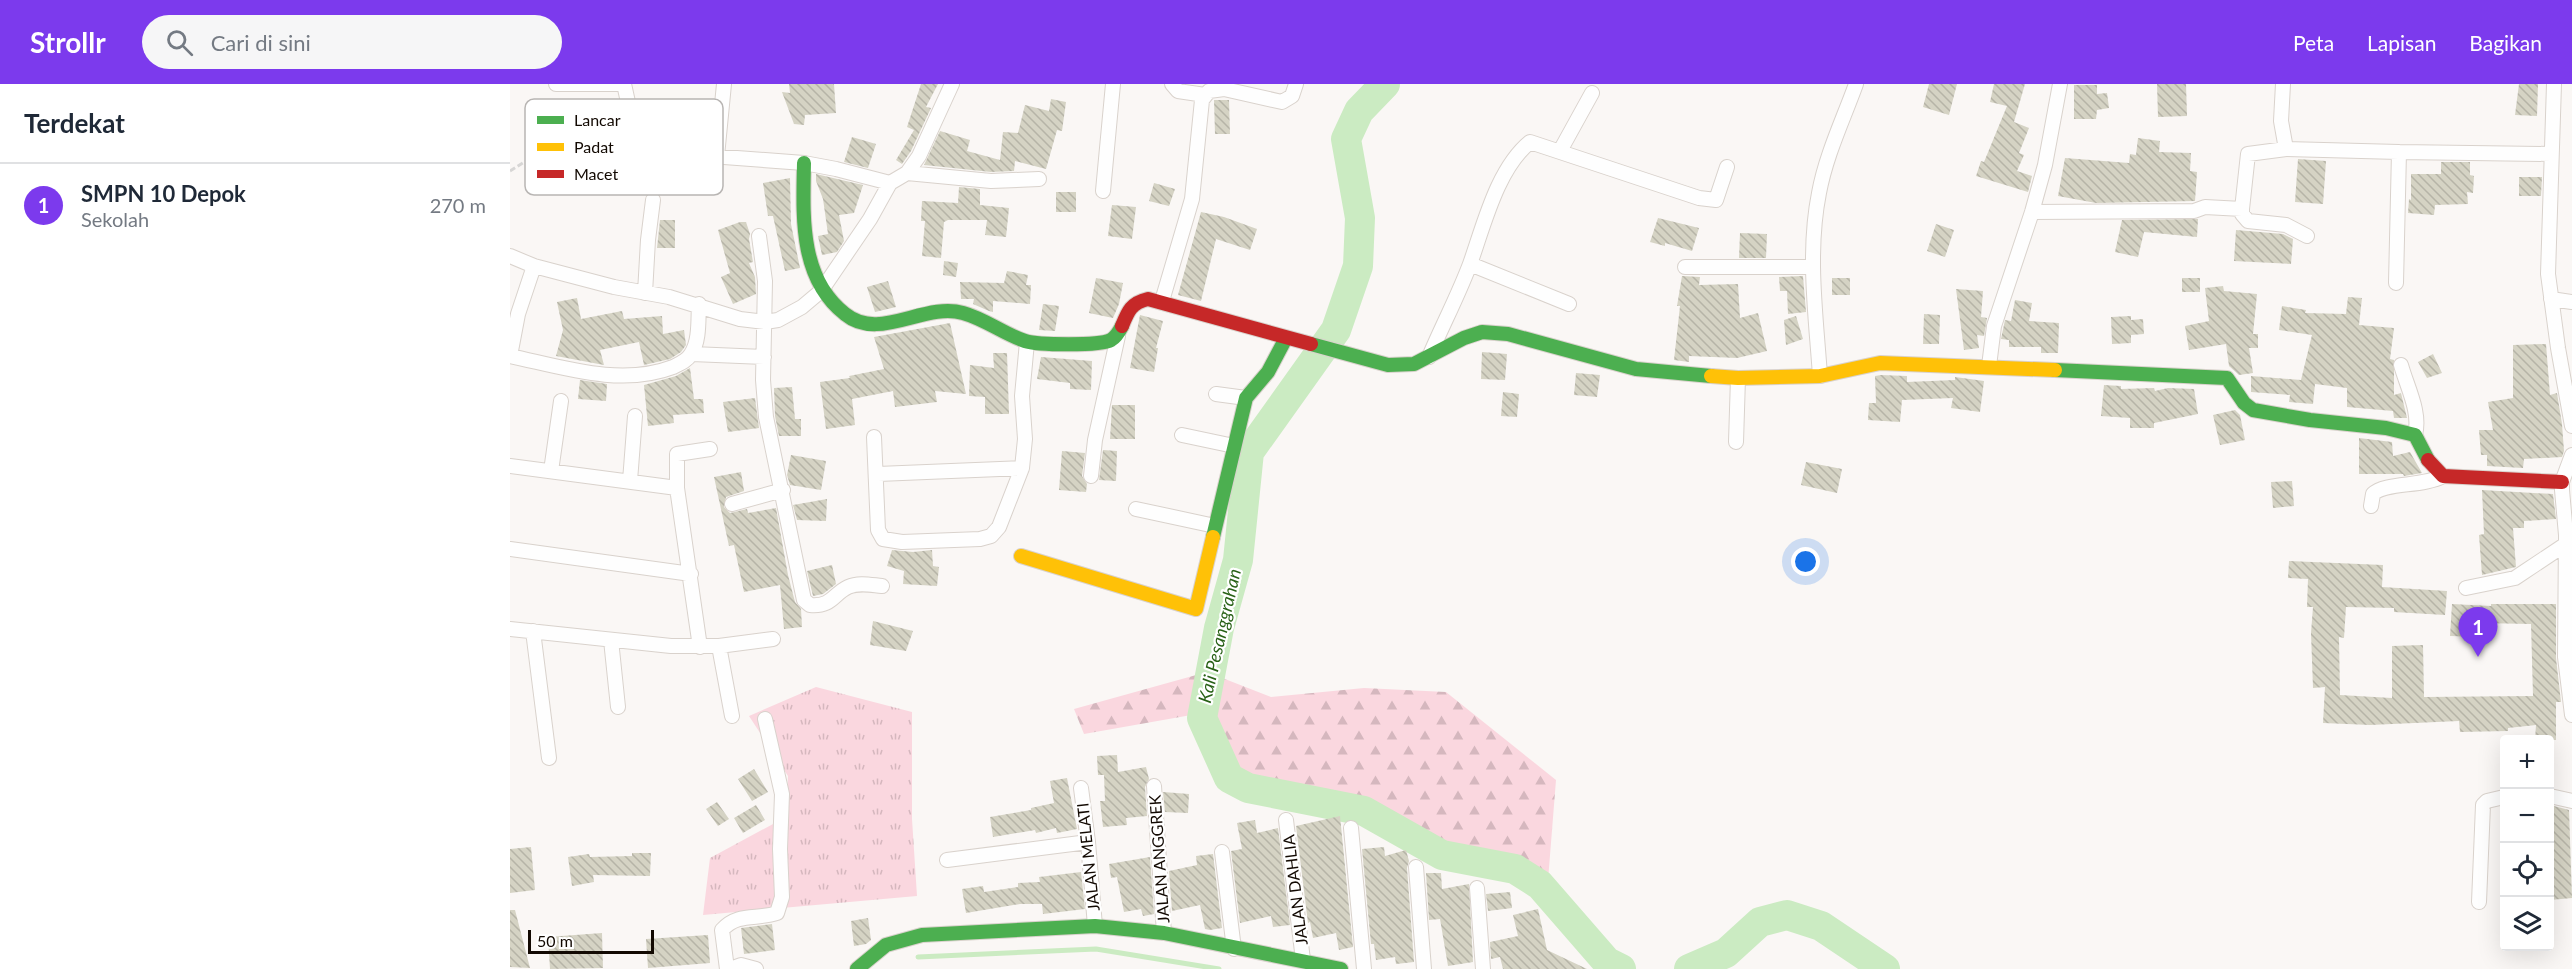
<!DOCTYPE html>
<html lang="id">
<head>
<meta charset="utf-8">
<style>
  body { margin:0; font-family:Lato,sans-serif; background:#f6f6f7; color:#1f2937 }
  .controls { position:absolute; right:18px; bottom:18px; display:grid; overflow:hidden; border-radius:6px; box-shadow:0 6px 24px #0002 }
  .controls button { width:54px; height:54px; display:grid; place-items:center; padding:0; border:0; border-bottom:2px solid #e0e1e3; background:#fff; color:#1f2937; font:30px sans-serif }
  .scale { position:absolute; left:18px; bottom:15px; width:126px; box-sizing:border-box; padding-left:6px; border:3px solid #120902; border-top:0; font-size:16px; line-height:21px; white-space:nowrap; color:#120902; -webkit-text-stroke:4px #fff; paint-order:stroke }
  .you { position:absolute; left:1296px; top:478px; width:21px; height:21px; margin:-15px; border:4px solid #fff; border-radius:50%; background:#1a73e8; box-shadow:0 0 0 9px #1a73e833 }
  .badge { display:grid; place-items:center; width:39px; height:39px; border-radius:50%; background:#7c3aed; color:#fff; font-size:20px; font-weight:700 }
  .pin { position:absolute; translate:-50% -50px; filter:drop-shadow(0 2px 3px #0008) }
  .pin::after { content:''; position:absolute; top:32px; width:21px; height:18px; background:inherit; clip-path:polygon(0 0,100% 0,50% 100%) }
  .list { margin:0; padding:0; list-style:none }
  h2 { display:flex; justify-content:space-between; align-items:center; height:78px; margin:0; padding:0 24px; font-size:26px }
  h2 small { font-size:20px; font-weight:400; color:#747a83 }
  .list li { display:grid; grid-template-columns:39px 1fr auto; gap:18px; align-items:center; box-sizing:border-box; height:84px; padding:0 24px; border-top:2px solid #e0e1e3 }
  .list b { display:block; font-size:22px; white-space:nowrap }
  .list p { margin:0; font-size:20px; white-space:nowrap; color:#747a83 }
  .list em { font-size:20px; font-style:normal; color:#747a83 }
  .icon { flex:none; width:33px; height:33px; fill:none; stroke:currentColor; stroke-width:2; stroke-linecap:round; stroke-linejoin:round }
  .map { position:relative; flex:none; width:2062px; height:885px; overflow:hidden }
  header { display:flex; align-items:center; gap:36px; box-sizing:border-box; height:84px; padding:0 30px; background:#7c3aed; color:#fff }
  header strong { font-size:28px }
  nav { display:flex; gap:33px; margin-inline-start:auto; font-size:21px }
  .search { width:420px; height:54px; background:#f6f6f7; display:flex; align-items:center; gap:15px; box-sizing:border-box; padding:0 21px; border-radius:33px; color:#747a83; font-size:22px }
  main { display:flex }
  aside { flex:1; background:#fff }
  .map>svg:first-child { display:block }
  .grass { fill:url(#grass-tufts) }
  .forest { fill:url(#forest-firs) }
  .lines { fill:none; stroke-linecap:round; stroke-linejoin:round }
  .stream { stroke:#cbebc2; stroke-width:5 }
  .river { stroke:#cbebc2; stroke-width:30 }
  .building { fill:url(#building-back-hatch) }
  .street-casing { stroke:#d9d2cc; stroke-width:16 }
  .fast-casing { stroke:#d9d2cc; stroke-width:16 }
  .slow-casing { stroke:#d9d2cc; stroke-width:16 }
  .jam-casing { stroke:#d9d2cc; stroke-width:16 }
  .path { stroke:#d7d6d5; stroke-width:3; stroke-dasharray:6 3; stroke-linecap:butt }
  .street { stroke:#fefefe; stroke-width:14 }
  .fast { stroke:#4caf50; stroke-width:14 }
  .slow { stroke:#ffc107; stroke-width:14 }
  .jam { stroke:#c62828; stroke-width:14 }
  .labels { text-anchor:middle; stroke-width:4.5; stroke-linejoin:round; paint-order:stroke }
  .street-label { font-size:16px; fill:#120902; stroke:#fff }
  .water-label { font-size:18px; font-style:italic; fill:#286116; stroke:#fff }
  .key { fill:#fff; stroke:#b8b5b3; stroke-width:1.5 }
  .key-label { font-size:16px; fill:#120902 }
</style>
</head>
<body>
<header>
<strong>Strollr</strong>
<div class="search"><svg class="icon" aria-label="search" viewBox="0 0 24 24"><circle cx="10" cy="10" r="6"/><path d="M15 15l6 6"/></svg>Cari di sini</div>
<nav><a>Peta</a><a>Lapisan</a><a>Bagikan</a></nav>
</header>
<main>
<aside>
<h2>Terdekat<small></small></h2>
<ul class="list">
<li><span class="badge">1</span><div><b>SMPN 10 Depok</b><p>Sekolah</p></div><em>270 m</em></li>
</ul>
</aside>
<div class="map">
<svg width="2062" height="885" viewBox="0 0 2062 885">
  <defs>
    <pattern id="grass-tufts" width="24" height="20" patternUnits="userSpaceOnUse" patternTransform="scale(1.5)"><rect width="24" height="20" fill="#fad7df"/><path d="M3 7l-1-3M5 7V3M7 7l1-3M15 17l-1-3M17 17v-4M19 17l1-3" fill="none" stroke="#d5b7be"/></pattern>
    <pattern id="forest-firs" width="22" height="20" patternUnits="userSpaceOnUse" patternTransform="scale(1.5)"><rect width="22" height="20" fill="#fad7df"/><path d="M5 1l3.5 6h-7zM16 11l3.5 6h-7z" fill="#d5b7be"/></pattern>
    <pattern id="building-back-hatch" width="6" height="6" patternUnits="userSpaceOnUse" patternTransform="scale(1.5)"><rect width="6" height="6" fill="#d5d3c4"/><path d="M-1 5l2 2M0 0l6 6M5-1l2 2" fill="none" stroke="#b6b4a7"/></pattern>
  </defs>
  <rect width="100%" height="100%" fill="#faf7f5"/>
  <path class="grass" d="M306 603 402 628V735L407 812 193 831 200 774 276 733 278 692 239 632Z"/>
  <path class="forest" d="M697 588 761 613 854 604 936 608 1046 696 1037 809 1006 779 941 777 834 721 748 705 702 678 687 630 574 650 564 625Z"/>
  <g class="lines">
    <path class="stream" d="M408 873 586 865 709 885"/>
    <path class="river" d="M875 0 849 27 836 55 850 134 848 182 826 246 739 368 728 476 709 544 692 634 719 694 738 704 854 727 932 771 1005 785 1030 801 1097 878 1111 885
      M1179 885 1216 869 1250 838 1277 831 1311 842 1375 885"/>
  </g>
  <path class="building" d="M279 0H324L326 29 295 31 294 41 284 40 272 8 280 9Z
    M411 0H428L416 23 421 24 401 67 392 80 386 76 404 46 397 43Z
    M1419 0H1447L1439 31 1413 23Z
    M1484 0H1515L1504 38 1519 44 1509 69 1514 71 1507 87 1522 92 1518 108 1466 92 1471 77 1474 78 1497 22 1480 18Z
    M1647 0H1676L1677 32 1648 33Z
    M2009 0H2028L2027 32 2005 31Z
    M1564 1H1587V10L1597 9 1599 24 1587 26 1586 35H1564Z
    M541 15 556 18 552 47 547 46 536 85 505 77 504 87 481 88 414 81 430 47 460 56 457 67 490 76 493 48 508 49 515 21 539 27Z
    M704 16H719L720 50H705Z
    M342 53 366 60 358 84 334 78Z
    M1628 54 1650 57 1649 68 1681 69 1680 87 1687 88 1685 117 1586 119 1548 112 1555 74 1619 79 1620 70 1626 71Z
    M1788 75 1816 77 1813 120 1785 118Z
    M1931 78H1960V91L1964 92 1963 109 1957 108 1958 120 1925 121 1924 131 1898 129 1899 115 1901 116V90H1931Z
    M306 90 353 101 344 129 329 131 334 157 327 168 312 171 308 152 318 150 313 115 306 97Z
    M2009 93H2032L2031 112H2009Z
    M280 94 281 140 290 184 275 187 263 132H258L253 99Z
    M644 99 665 105 659 122 639 117Z
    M449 103 470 105V121L499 124 496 153 475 151 477 136H438L434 138 431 174 412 172 415 137H411L412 117 448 119Z
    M546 108H566V128H546Z
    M602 121 626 123 622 155 598 152Z
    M691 128 714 133 747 145 740 166 706 155 691 217 668 211Z
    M1148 134 1189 144 1182 167 1155 159V162L1140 158Z
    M1688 135 1687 153 1634 148 1628 173 1605 168 1612 136Z
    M150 136H165V164H147Z
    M230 138H236L240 150 239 155 243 178 239 179 245 193 246 210 223 220 211 193 220 189 208 146Z
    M1426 140 1444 146 1435 173 1417 167Z
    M1726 146 1773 150 1783 155 1781 180 1724 177Z
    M1230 149 1257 150 1256 174H1229Z
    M434 177 448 179 446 193 433 191Z
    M497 187 518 191 516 201H521L520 220 483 217V228L479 227 463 220 464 215H451L450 198 494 199Z
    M1172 192 1190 193 1189 201 1228 200 1230 234 1248 229 1257 267 1227 274 1179 272V278L1164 276 1170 222H1167Z
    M1293 192 1296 228 1278 230 1277 207H1270L1269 193Z
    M586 194 613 199 609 220 603 234 579 229Z
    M1322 194H1340V211H1322Z
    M1672 194H1690V208H1672Z
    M378 197 386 223 365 228 357 203Z
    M1713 202 1714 207 1747 210 1743 250H1748V264H1739L1743 289 1729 291 1719 282 1716 260 1679 266 1675 242 1699 237 1695 204Z
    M1446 205 1473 207 1471 233 1477 234 1474 252 1467 251 1469 264 1454 266Z
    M1838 213 1852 214 1849 241 1884 244 1880 275 1884 276V311L1891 309 1897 334H1884L1883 327 1837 323V304L1805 300 1803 320 1779 318 1780 311 1741 308V292L1791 296 1802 251 1769 246 1772 222 1796 226 1795 229 1836 230Z
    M67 214 71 235 112 227 114 235 152 232 153 250 174 246 176 261 171 268 160 275 134 281 129 258 90 266 94 281 46 272 53 246 47 218Z
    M1505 216 1522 219 1519 237 1549 239 1548 269H1531V263H1499V256L1491 255 1495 236 1501 237Z
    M533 220 549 222 545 247 529 246Z
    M1414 230 1430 231 1429 260H1413Z
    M630 231 653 237 646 264H648L644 288 620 284Z
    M1286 232 1293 255 1276 261 1274 236Z
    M1621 232V236L1633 235 1634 250 1621 251V259L1602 260 1601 233Z
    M440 239 456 310 425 307 427 318 385 323 383 307 342 315 345 341 316 345 310 298 340 294 339 292 374 285 364 253Z
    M2036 260 2040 311 2047 309 2052 340 2054 367 2052 373 2014 375 2013 384 1977 382V371H1971L1969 346H1983L1978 318 2003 314V261Z
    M972 268 997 270 995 296 971 295Z
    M483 269H497L499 330H475V313L459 312 460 281 484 284Z
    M1923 270 1932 289 1917 294 1908 278Z
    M531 273 582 277 581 306 560 305V299L527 295Z
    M180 284 184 315H193L194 329 163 331 164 339 138 342 134 301 166 292Z
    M1066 289 1090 291 1087 313 1064 311Z
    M1371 291 1397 292V298L1445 296V293L1474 297 1470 328 1441 324 1443 314 1392 316 1390 338 1358 336 1359 319H1366L1365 292Z
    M70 296 97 300 96 317 68 315Z
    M1594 301 1611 302V305L1644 304 1645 307 1658 304 1684 305 1688 330 1644 339V344H1620V334L1591 332Z
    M282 303 285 335H291V352H269L265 332 264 304Z
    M993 308 1009 310 1007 333 991 332Z
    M245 314 249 344 218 348 213 318Z
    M602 321H625V355H600Z
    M1725 326 1730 331 1735 356 1710 361 1703 331Z
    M1849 354 1882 358 1883 372 1900 368 1912 389 1894 392 1893 390H1849Z
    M593 366 607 367 606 397 589 396Z
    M552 367 575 369 572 392 577 400 576 408 549 406Z
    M281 371 316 377 311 406 280 401 277 391Z
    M1296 378 1332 385 1327 409 1291 401Z
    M231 388 234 407 216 413 214 423 220 429 237 425 238 429 266 424 278 491 285 518 291 525 292 543 274 545 270 501 234 508 224 461 219 462 204 393Z
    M1782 397 1784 422 1763 424 1761 398Z
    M1972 406 2043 410 2046 435 2014 437V444H2003L2006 483 1972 491 1969 451 1974 450Z
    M317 415 316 437 287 436 283 421Z
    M382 466 403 468 422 466 423 482 429 483 427 502 393 500 394 487 377 482Z
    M1779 477 1873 481 1872 503 1937 507 1935 531 1884 528V524L1836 523 1834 554 1829 553 1830 611 1882 614V562L1913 561 1914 613 2023 612 2021 540 1970 539 1969 553 1940 552 1942 520 1981 522V520H2046V574L2051 618H2046V656H2025L2026 641 1998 644V647L1950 648 1949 637 1860 641 1813 639 1815 603 1803 604 1801 549 1803 523H1797L1798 495 1778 494Z
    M322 481 326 500 313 510 303 512 297 487Z
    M363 537 403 547 396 567 360 561Z
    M607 671 608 688 636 683 639 695 635 703 637 732 616 734 617 741 593 743 590 717H595L594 691H588L587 672Z
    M244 685 258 708 242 717 228 695Z
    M557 694 567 745 547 749 546 744 526 749 525 746 483 753 480 733 521 726V724L544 719 540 697Z
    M653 708 679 710 678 729 655 728Z
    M207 718 219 735 208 742 196 725Z
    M246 721 255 736 233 749 224 734Z
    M2040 721 2059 726 2062 814 2040 816Z
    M830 732 843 863 829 866 826 849 803 854 800 838 798 839 786 742Z
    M745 736 747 749 768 744 780 841 763 843 761 832 730 839 721 767 732 765 727 739Z
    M21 763 25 806 0 809V765Z
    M874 763 875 772 896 766 899 777 897 784 904 878 886 880 885 873 866 876 864 860H861L852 765Z
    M122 769H141L140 792 83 791 84 798 62 802 58 773 79 770 80 773 122 772Z
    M703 770 712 844 700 846 695 845 690 821 662 827 659 787 687 781 686 772Z
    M640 773 644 830 633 832 631 825 614 828 607 793 601 794 599 780Z
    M571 788 575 825 533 830 532 820H510L456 829 452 805 473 802 474 808 508 803V799L530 798 529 793Z
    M916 789H931L932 805 959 800 963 878 938 882 930 835 919 836Z
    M1000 808 1002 824 978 827 976 810Z
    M1028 825 1037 866 1077 885H993L990 873 981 875 980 858 1008 852 1003 831Z
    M0 826H5L20 884 0 883Z
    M358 834 361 856 356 860 344 862 341 837Z
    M262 840 265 866 234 870 231 844Z
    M92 849 93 884 40 885 38 853Z
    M198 851 200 879 138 884 136 855Z"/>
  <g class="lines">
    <g class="street-casing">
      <path id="street" d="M46 0H107
        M114 0 125 50 130 57 143 65 160 69 294 79 326 85 380 99
        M662 0 668 7 695 11
        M1773 0 1771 37 1776 65
        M2044 0 2038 190 2048 264 2062 342
        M1050 67 1082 9
        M207 72 214 0
        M397 89 481 97 529 95
        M593 107 603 0
        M1732 125V130L1738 137 1776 141 1797 152
        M1522 128 1684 127 1695 123 1732 125 1738 70 1776 65 1889 68
        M249 152 255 197 253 296 256 333 294 516 300 521C322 523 323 510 338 503 349 498 361 501 372 502
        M0 172 24 182 104 203 159 213 230 235 255 238 268 236 292 223 311 207 360 135 380 99 397 89 409 72 442 0
        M960 180 1059 220
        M1175 183H1303
        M1886 199 1889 68 2041 70
        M135 209 138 156 143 116
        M2041 215 2062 218
        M652 217 682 115 692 16 699 7 714 5 772 18 782 12 786 0
        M182 270 254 273
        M0 272C52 283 111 303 163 283 169 280 177 277 181 270 190 257 188 235 189 220
        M0 272 8 230 24 182
        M919 273C932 242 948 212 960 180 974 141 987 85 1020 58L1189 114 1206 116 1217 83
        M1891 281C1897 303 1911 328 1905 351
        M1479 282 1484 242 1522 128 1535 81 1550 0
        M1310 292C1306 232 1297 169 1309 109 1316 71 1333 36 1346 0
        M706 310 736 314
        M672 351 724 362
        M364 353 368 446 373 455 392 458 470 455 481 452 489 443 512 384 515 355 512 312 517 258
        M1226 358 1228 294
        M2062 371 2052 398V406L2056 451 2055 573 2062 631
        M0 382 167 404
        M41 387 51 317
        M368 390 512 384
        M581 392 585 356 608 252
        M120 397 125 332
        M222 420 273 406
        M1861 422 1863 410C1875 398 1913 403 1933 392
        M626 425 705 442
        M0 465 181 490
        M1956 504 2005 494 2056 460
        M0 545 161 562H209L263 555
        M23 547 39 674
        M101 556 108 623
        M209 562 222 632
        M190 563 167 404V370L200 365
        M644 702 654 849
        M571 704 578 758 585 842
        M2040 712 2062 717
        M776 736 793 876
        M841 744 854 885
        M712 768 724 865
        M437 776 578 758
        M906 783 914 885
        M967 804 973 885
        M1969 818 1973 721 1977 717 1994 713
        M217 885 212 846C228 828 247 836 267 829L272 813 270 765 272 710 255 635
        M220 885 231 881 246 885"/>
    </g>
    <g class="fast-casing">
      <path id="fast" d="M294 79C293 132 289 194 335 230 369 258 414 218 453 229 475 235 494 250 515 257 527 261 590 262 601 256 606 253 609 248 612 242
        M801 260 878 281 904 280 954 254 972 248 998 250 1126 285 1201 292
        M1545 286 1717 294 1734 319 1743 326 1800 336 1876 344 1905 351 1918 376
        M703 453 736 314 758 288 776 254
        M347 885 376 861 412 851 585 842 654 849 831 885"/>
    </g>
    <g class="slow-casing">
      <path id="slow" d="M1201 292 1228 294 1310 292 1370 279 1545 286
        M511 472 686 525 703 453"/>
    </g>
    <g class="jam-casing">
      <path id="jam" d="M612 242C618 227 621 219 638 215L801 260
        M1918 376 1933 392 2052 398"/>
    </g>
    <path class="path" d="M0 87 16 77 42 52"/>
    <use href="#street" class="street"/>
    <use href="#fast" class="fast"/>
    <use href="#slow" class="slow"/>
    <use href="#jam" class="jam"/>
  </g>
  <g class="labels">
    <g class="street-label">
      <text transform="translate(578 773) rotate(-96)" y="6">JALAN MELATI</text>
      <text transform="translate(649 775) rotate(-94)" y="6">JALAN ANGGREK</text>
      <text transform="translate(785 806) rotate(-97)" y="6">JALAN DAHLIA</text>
    </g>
    <g class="water-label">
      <text transform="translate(710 552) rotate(-77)" y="6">Kali Pesanggrahan</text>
    </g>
  </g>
  <rect x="15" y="15" width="198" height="96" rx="9" class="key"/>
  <rect x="27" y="32" width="27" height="8" fill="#4caf50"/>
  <rect x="27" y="59" width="27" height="8" fill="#ffc107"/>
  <rect x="27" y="86" width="27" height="8" fill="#c62828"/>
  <g class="key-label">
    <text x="64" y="42">Lancar</text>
    <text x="64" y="69">Padat</text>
    <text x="64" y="96">Macet</text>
  </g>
</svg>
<div class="controls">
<button>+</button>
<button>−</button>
<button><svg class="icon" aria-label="locate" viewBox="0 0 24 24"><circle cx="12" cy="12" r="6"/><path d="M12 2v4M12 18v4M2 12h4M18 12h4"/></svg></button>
<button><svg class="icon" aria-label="layers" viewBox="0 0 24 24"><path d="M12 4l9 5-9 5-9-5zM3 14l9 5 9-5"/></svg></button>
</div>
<div class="scale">50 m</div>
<div class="you"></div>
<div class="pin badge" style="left:1968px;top:573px">1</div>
</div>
</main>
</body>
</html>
